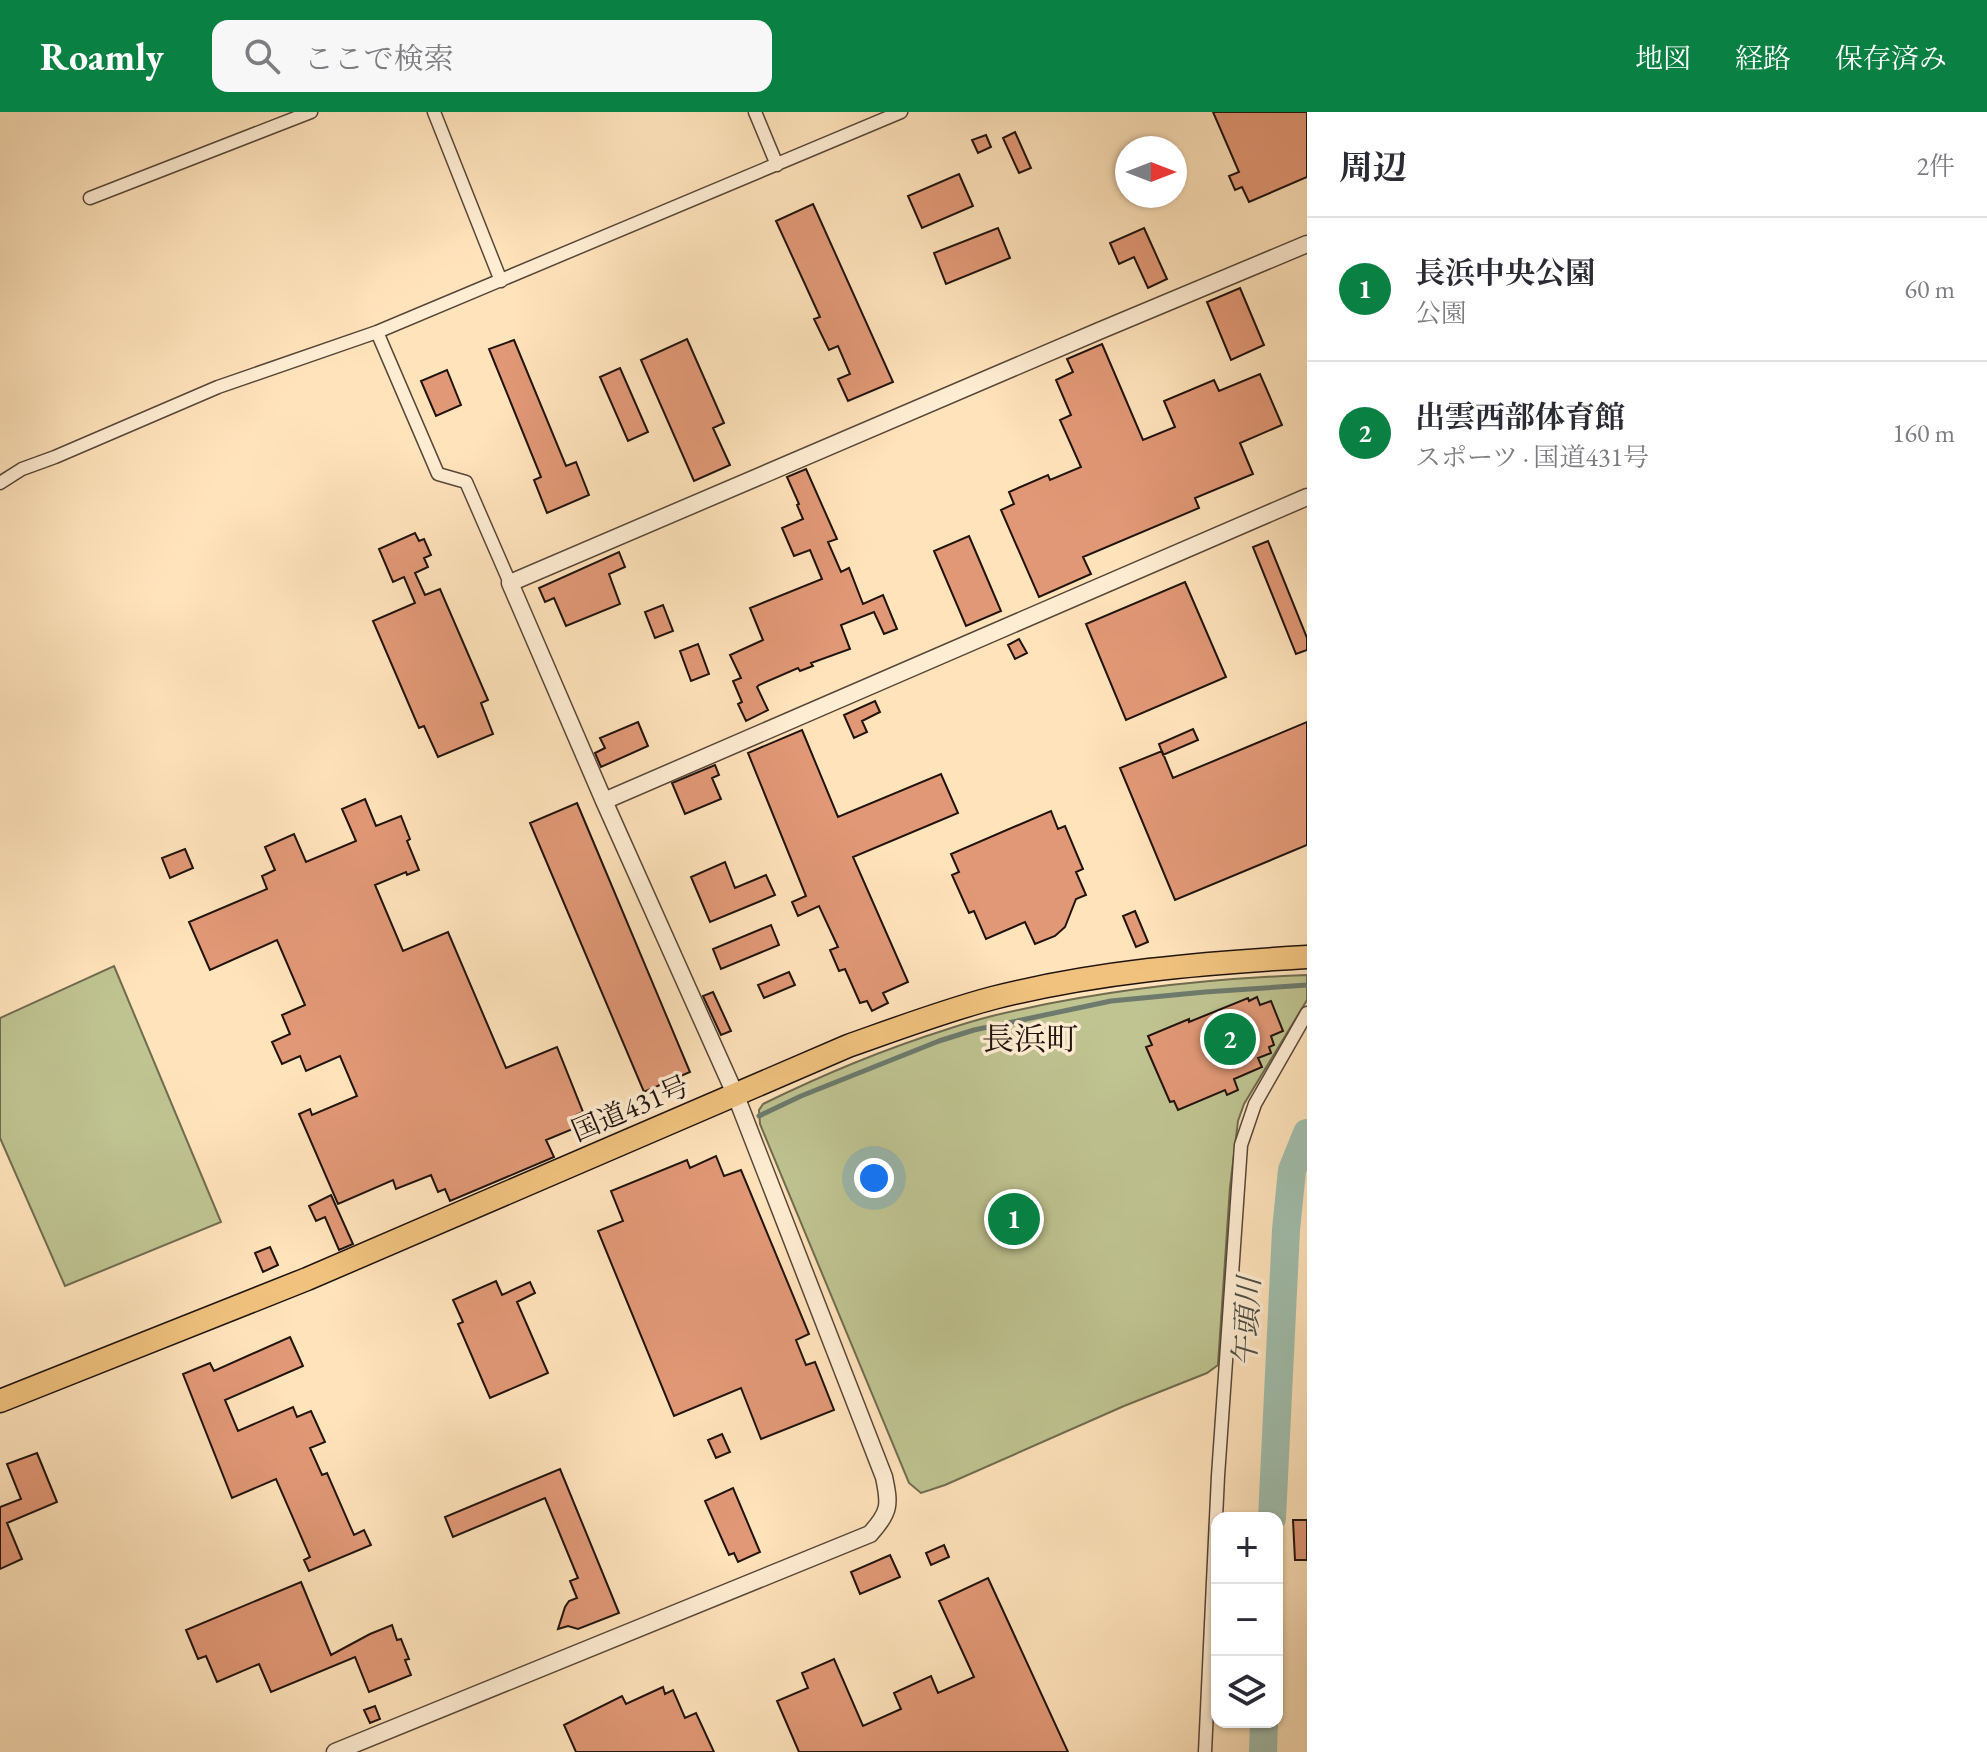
<!DOCTYPE html>
<html lang="ja">
<head>
<meta charset="utf-8">
<style>
  body { margin:0; font-family:"EB Garamond","Noto Serif JP",serif; background:#f7f7f7; color:#2b2b33 }
  .controls { position:absolute; right:24px; bottom:24px; display:grid; overflow:hidden; border-radius:16px; box-shadow:0 2px 6px #0004 }
  .controls button { width:72px; height:72px; display:grid; place-items:center; padding:0; border:0; border-bottom:2px solid #e1e1e2; background:#fff; color:#2b2b33; font:40px sans-serif }
  .compass { position:absolute; left:1115px; top:24px; width:72px; height:72px; border-radius:50%; background:#fff; box-shadow:0 2px 6px #0004; rotate:90deg }
  .you { position:absolute; left:874px; top:1066px; width:28px; height:28px; margin:-20px; border:6px solid #fff; border-radius:50%; background:#1a73e8; box-shadow:0 0 0 12px #1a73e833 }
  .badge { display:grid; place-items:center; width:52px; height:52px; border-radius:50%; background:#0b8043; color:#fff; font-size:26px; font-weight:700 }
  .pin { position:absolute; translate:-50% -50%; border:4px solid #fff; box-shadow:0 2px 8px #0006 }
  .list { margin:0; padding:0; list-style:none }
  h2 { display:flex; justify-content:space-between; align-items:center; height:104px; margin:0; padding:0 32px; font-size:34px }
  h2 small { font-size:26px; font-weight:400; color:#7c7c81 }
  .list li { display:grid; grid-template-columns:52px 1fr auto; gap:24px; align-items:center; box-sizing:border-box; height:144px; padding:0 32px; border-top:2px solid #e1e1e2 }
  .list b { display:block; font-size:30px; white-space:nowrap }
  .list p { margin:0; font-size:26px; white-space:nowrap; color:#7c7c81 }
  .list em { font-size:26px; font-style:normal; color:#7c7c81 }
  .icon { flex:none; width:44px; height:44px; fill:none; stroke:currentColor; stroke-width:2; stroke-linecap:round; stroke-linejoin:round }
  .map { position:relative; flex:none; width:1307px; height:1640px; overflow:hidden }
  header { display:flex; align-items:center; gap:48px; box-sizing:border-box; height:112px; padding:0 40px; background:#0b8043; color:#fff }
  header strong { font-size:38px }
  nav { display:flex; gap:44px; margin-inline-start:auto; font-size:28px }
  .search { width:560px; height:72px; background:#f7f7f7; display:flex; align-items:center; gap:20px; box-sizing:border-box; padding:0 28px; border-radius:16px; color:#7c7c81; font-size:30px }
  main { display:flex }
  aside { flex:1; background:#fff }
  .map>svg:first-child { display:block }
  .green { fill:#bfc491; stroke:#706c50; stroke-width:2 }
  .lines { fill:none; stroke-linecap:round; stroke-linejoin:round }
  .stream { stroke:#6d7a6d; stroke-width:5 }
  .river { stroke:#a1bead; stroke-width:28 }
  .building { fill:#e19876; stroke:#20130e; stroke-width:2 }
  .minor-casing { stroke:#584739; stroke-width:15 }
  .tertiary-casing { stroke:#584739; stroke-width:19 }
  .trunk-casing { stroke:#20130e; stroke-width:25 }
  .minor { stroke:#ffedd3; stroke-width:12 }
  .tertiary { stroke:#ffedd3; stroke-width:16 }
  .trunk { stroke:#f0c27e; stroke-width:22 }
  .labels { text-anchor:middle; stroke-width:7; stroke-linejoin:round; paint-order:stroke }
  .street-label { font-size:28px; fill:#20130e; stroke:#ffedd3 }
  .water-label { font-size:30px; font-style:italic; fill:#4d4f46; stroke:#ffedd3 }
  .quarter-label { font-size:32px; fill:#20130e; stroke:#ffedd3 }
</style>
</head>
<body>
<header>
<strong>Roamly</strong>
<div class="search"><svg class="icon" aria-label="search" viewBox="0 0 24 24"><circle cx="10" cy="10" r="6"/><path d="M15 15l6 6"/></svg>ここで検索</div>
<nav><a>地図</a><a>経路</a><a>保存済み</a></nav>
</header>
<main>
<div class="map">
<svg width="1307" height="1640" viewBox="0 0 1307 1640">
  <rect width="100%" height="100%" fill="#ffe3bb"/>
  <filter id="stains"><feTurbulence type="fractalNoise" baseFrequency=".0025" numOctaves="4"/><feColorMatrix values="0 0 0 0 .2 0 0 0 0 .09 0 0 0 0 .02 0 0 0 .5 -.17"/></filter>
  <radialGradient id="worn" r=".72"><stop offset=".6" stop-color="#630" stop-opacity="0"/><stop offset="1" stop-color="#630" stop-opacity=".3"/></radialGradient>
  <path class="green" d="M114 854 221 1110 65 1174 0 1026V906Z
    M1307 863V888L1244 992 1238 1009 1230 1075 1218 1253 1207 1261 1124 1294 945 1373 921 1381 909 1371 760 1012 759 998 763 992C822 963 882 938 945 918 960 913 976 908 992 904 1096 879 1200 867 1307 863Z"/>
  <g class="lines">
    <path class="stream" d="M759 1004 801 984 939 929 974 918 1111 889 1205 880 1307 873"/>
    <path class="river" d="M1272 1406 1286 1118 1292 1058 1307 1021
      M1263 1640 1264 1610"/>
  </g>
  <path class="building" d="M1213 0H1307V65L1249 90 1242 75 1235 78 1229 64 1239 60Z
    M1015 20 1031 56 1019 61 1003 26Z
    M986 23 991 35 978 41 972 28Z
    M959 62 973 94 922 116 908 84Z
    M813 92 893 270 848 289 838 267 850 262 838 234 829 238 814 207 820 205 776 109Z
    M998 116 1010 146 946 172 934 141Z
    M1144 116 1167 167 1148 176 1134 145 1119 152 1110 131Z
    M1240 176 1264 233 1231 248 1207 190Z
    M687 227 724 311 713 316 730 353 694 369 641 248Z
    M514 228 566 354 576 350 589 383 547 401 534 368 541 365 489 237Z
    M1102 232 1143 328 1175 315 1164 289 1214 268 1219 279 1260 262 1282 313 1240 331 1253 362 1195 386 1199 396 1083 445 1091 462 1039 485 1001 398 1014 392 1009 380 1048 363 1050 368 1081 355 1060 308 1071 303 1056 268 1073 260 1067 247Z
    M620 256 648 320 628 329 600 265Z
    M447 258 461 293 436 304 421 269Z
    M806 357 837 427 828 430 841 460 849 456 863 492 883 483 897 517 884 522 874 500 841 513 850 537 811 551 813 554 800 559 798 556 759 573 757 575 768 598 746 609 738 592 742 590 733 569 741 566 730 543 763 528 750 496 822 467 810 438 794 444 782 416 803 407 797 393 799 392 787 365Z
    M415 421 419 429 424 427 431 443 424 446 428 455 415 461 425 483 440 477 488 588 481 591 493 622 438 645 424 614 419 616 373 509 415 491 404 465 393 470 379 437Z
    M969 424 1001 499 966 514 934 439Z
    M1268 429 1307 526V538L1296 542 1253 435Z
    M619 440 625 455 609 462 620 492 566 514 554 486 545 490 539 476Z
    M1185 470 1226 565 1126 608 1086 512Z
    M663 493 673 519 655 526 645 500Z
    M1019 527 1027 541 1015 547 1008 533Z
    M698 532 709 562 691 569 680 539Z
    M875 589 880 600 862 609 867 620 854 626 844 603Z
    M638 610 648 634 601 655 595 641 605 636 600 626Z
    M1307 610V733L1175 788 1120 656 1162 639 1173 666Z
    M1193 617 1198 628 1163 643 1159 632Z
    M802 618 838 705 941 662 958 701 853 745 908 870 883 881 888 891 872 899 867 889 860 891 845 857 839 859 830 838 838 835 819 794 798 804 792 790 806 784 748 641Z
    M715 653 719 663 712 666 721 687 685 702 672 671Z
    M365 687 376 714 401 704 410 727 407 729 419 758 407 763 406 760 375 773 403 839 448 820 506 956 557 935 583 1000 576 1003 580 1014 546 1028 554 1045 450 1089 445 1077 438 1080 431 1063 396 1077 393 1068 338 1092 299 1002 310 997 312 1003 357 984 340 944 306 959 300 944 282 952 272 930 290 922 282 903 305 893 277 828 210 858 189 810 267 777 262 764 275 758 265 735 294 722 306 750 356 729 342 697Z
    M577 691 690 960 644 980 530 711Z
    M1051 699 1058 717 1065 714 1083 757 1076 760 1086 783 1076 787 1065 815 1055 824 1035 832 1025 810 986 827 974 799 969 801 952 763 959 760 951 742Z
    M185 737 193 756 170 766 162 746Z
    M725 750 735 776 766 763 775 783 710 810 691 765Z
    M1135 799 1148 830 1136 835 1123 804Z
    M771 813 779 833 721 857 713 837Z
    M789 860 795 873 764 886 758 873Z
    M713 880 731 919 721 923 703 884Z
    M1257 885 1260 893 1271 889 1283 919 1271 924 1274 933 1269 935 1271 941 1258 946 1262 955 1234 967 1238 978 1227 983 1225 978 1178 998 1174 989 1170 990 1146 935 1152 933 1148 924 1189 907V910L1248 886 1249 889Z
    M716 1044 724 1064 741 1058 809 1222 796 1228 806 1253 815 1250 834 1298 761 1327 741 1276 674 1304 598 1119 623 1109 611 1079 687 1048 690 1056Z
    M331 1083 353 1132 339 1138 325 1105 316 1109 309 1094Z
    M270 1135 278 1153 263 1160 255 1141Z
    M496 1169 502 1183 530 1170 535 1181 517 1190 548 1261 490 1286 458 1212 463 1210 453 1188Z
    M290 1225 303 1254 225 1288 238 1319 293 1295 297 1305 311 1299 325 1330 310 1336 322 1363 327 1361 354 1423 364 1418 371 1433 309 1459 304 1448 310 1445 276 1367 232 1386 183 1262 210 1251 214 1259Z
    M722 1322 730 1340 716 1346 708 1328Z
    M37 1341 57 1390 7 1411 22 1447 0 1457V1395L21 1387 7 1352Z
    M560 1357 619 1501 578 1517 568 1514 558 1517 565 1495 569 1489 577 1486 570 1469 578 1466 545 1386 453 1425 445 1405Z
    M733 1376 760 1440 738 1450 734 1441 729 1443 705 1389Z
    M1293 1408H1307V1448H1295Z
    M944 1433 949 1445 931 1453 926 1441Z
    M890 1443 900 1465 860 1482 851 1460Z
    M988 1466 1068 1640H799L777 1589 808 1576 802 1561 834 1547 863 1614 901 1597 894 1581 931 1564 938 1581 974 1565 939 1489Z
    M301 1470 331 1543 370 1522 392 1513 397 1528 401 1527 409 1547 405 1548 411 1563 369 1580 355 1545 271 1580 259 1552 217 1570 206 1544 198 1547 186 1518Z
    M663 1575 665 1582 673 1578 685 1606 696 1601 714 1640H576L564 1613 622 1584 626 1592Z
    M375 1594 380 1607 370 1611 364 1598Z"/>
  <g class="lines">
    <g class="minor-casing">
      <path id="minor" d="M434 0 501 169
        M755 0 777 53
        M90 86 311 0
        M377 220 438 362 466 370 510 471
        M0 371 22 357 55 345 218 275 377 220 901 0
        M1205 1640 1218 1364 1241 1033 1255 992 1307 901"/>
    </g>
    <g class="tertiary-casing">
      <path id="tertiary" d="M604 689 1307 385
        M335 1640 870 1422C890 1400 890 1393 884 1365L736 984 604 689 510 471 1099 219 1307 132"/>
    </g>
    <g class="trunk-casing">
      <path id="trunk" d="M0 1289 307 1167 848 934C896 917 944 899 993 886 1095 860 1203 851 1307 845"/>
    </g>
    <use href="#minor" class="minor"/>
    <use href="#tertiary" class="tertiary"/>
    <use href="#trunk" class="trunk"/>
  </g>
  <g class="labels">
    <g class="street-label">
      <text transform="translate(630 996) rotate(-23)" y="10">国道431号</text>
    </g>
    <g class="water-label">
      <text transform="translate(1247 1210) rotate(-87)" y="10">午頭川</text>
    </g>
    <g class="quarter-label">
      <text x="1030" y="938">長浜町</text>
    </g>
  </g>
  <rect width="100%" height="100%" filter="url(#stains)"/>
  <rect width="100%" height="100%" fill="url(#worn)"/>
</svg>
<div class="controls">
<button>+</button>
<button>−</button>
<button><svg class="icon" aria-label="layers" viewBox="0 0 24 24"><path d="M12 4l9 5-9 5-9-5zM3 14l9 5 9-5"/></svg></button>
</div>
<svg class="compass" viewBox="-18 -18 36 36"><path d="M0-13l5 13h-10z" fill="#e53935"/><path d="M0 13l5-13h-10z" fill="#7c7c81"/></svg>
<div class="you"></div>
<div class="pin badge" style="left:1014px;top:1107px">1</div>
<div class="pin badge" style="left:1230px;top:927px">2</div>
</div>
<aside>
<h2>周辺<small>2件</small></h2>
<ul class="list">
<li><span class="badge">1</span><div><b>長浜中央公園</b><p>公園</p></div><em>60 m</em></li>
<li><span class="badge">2</span><div><b>出雲西部体育館</b><p>スポーツ · 国道431号</p></div><em>160 m</em></li>
</ul>
</aside>
</main>
</body>
</html>
